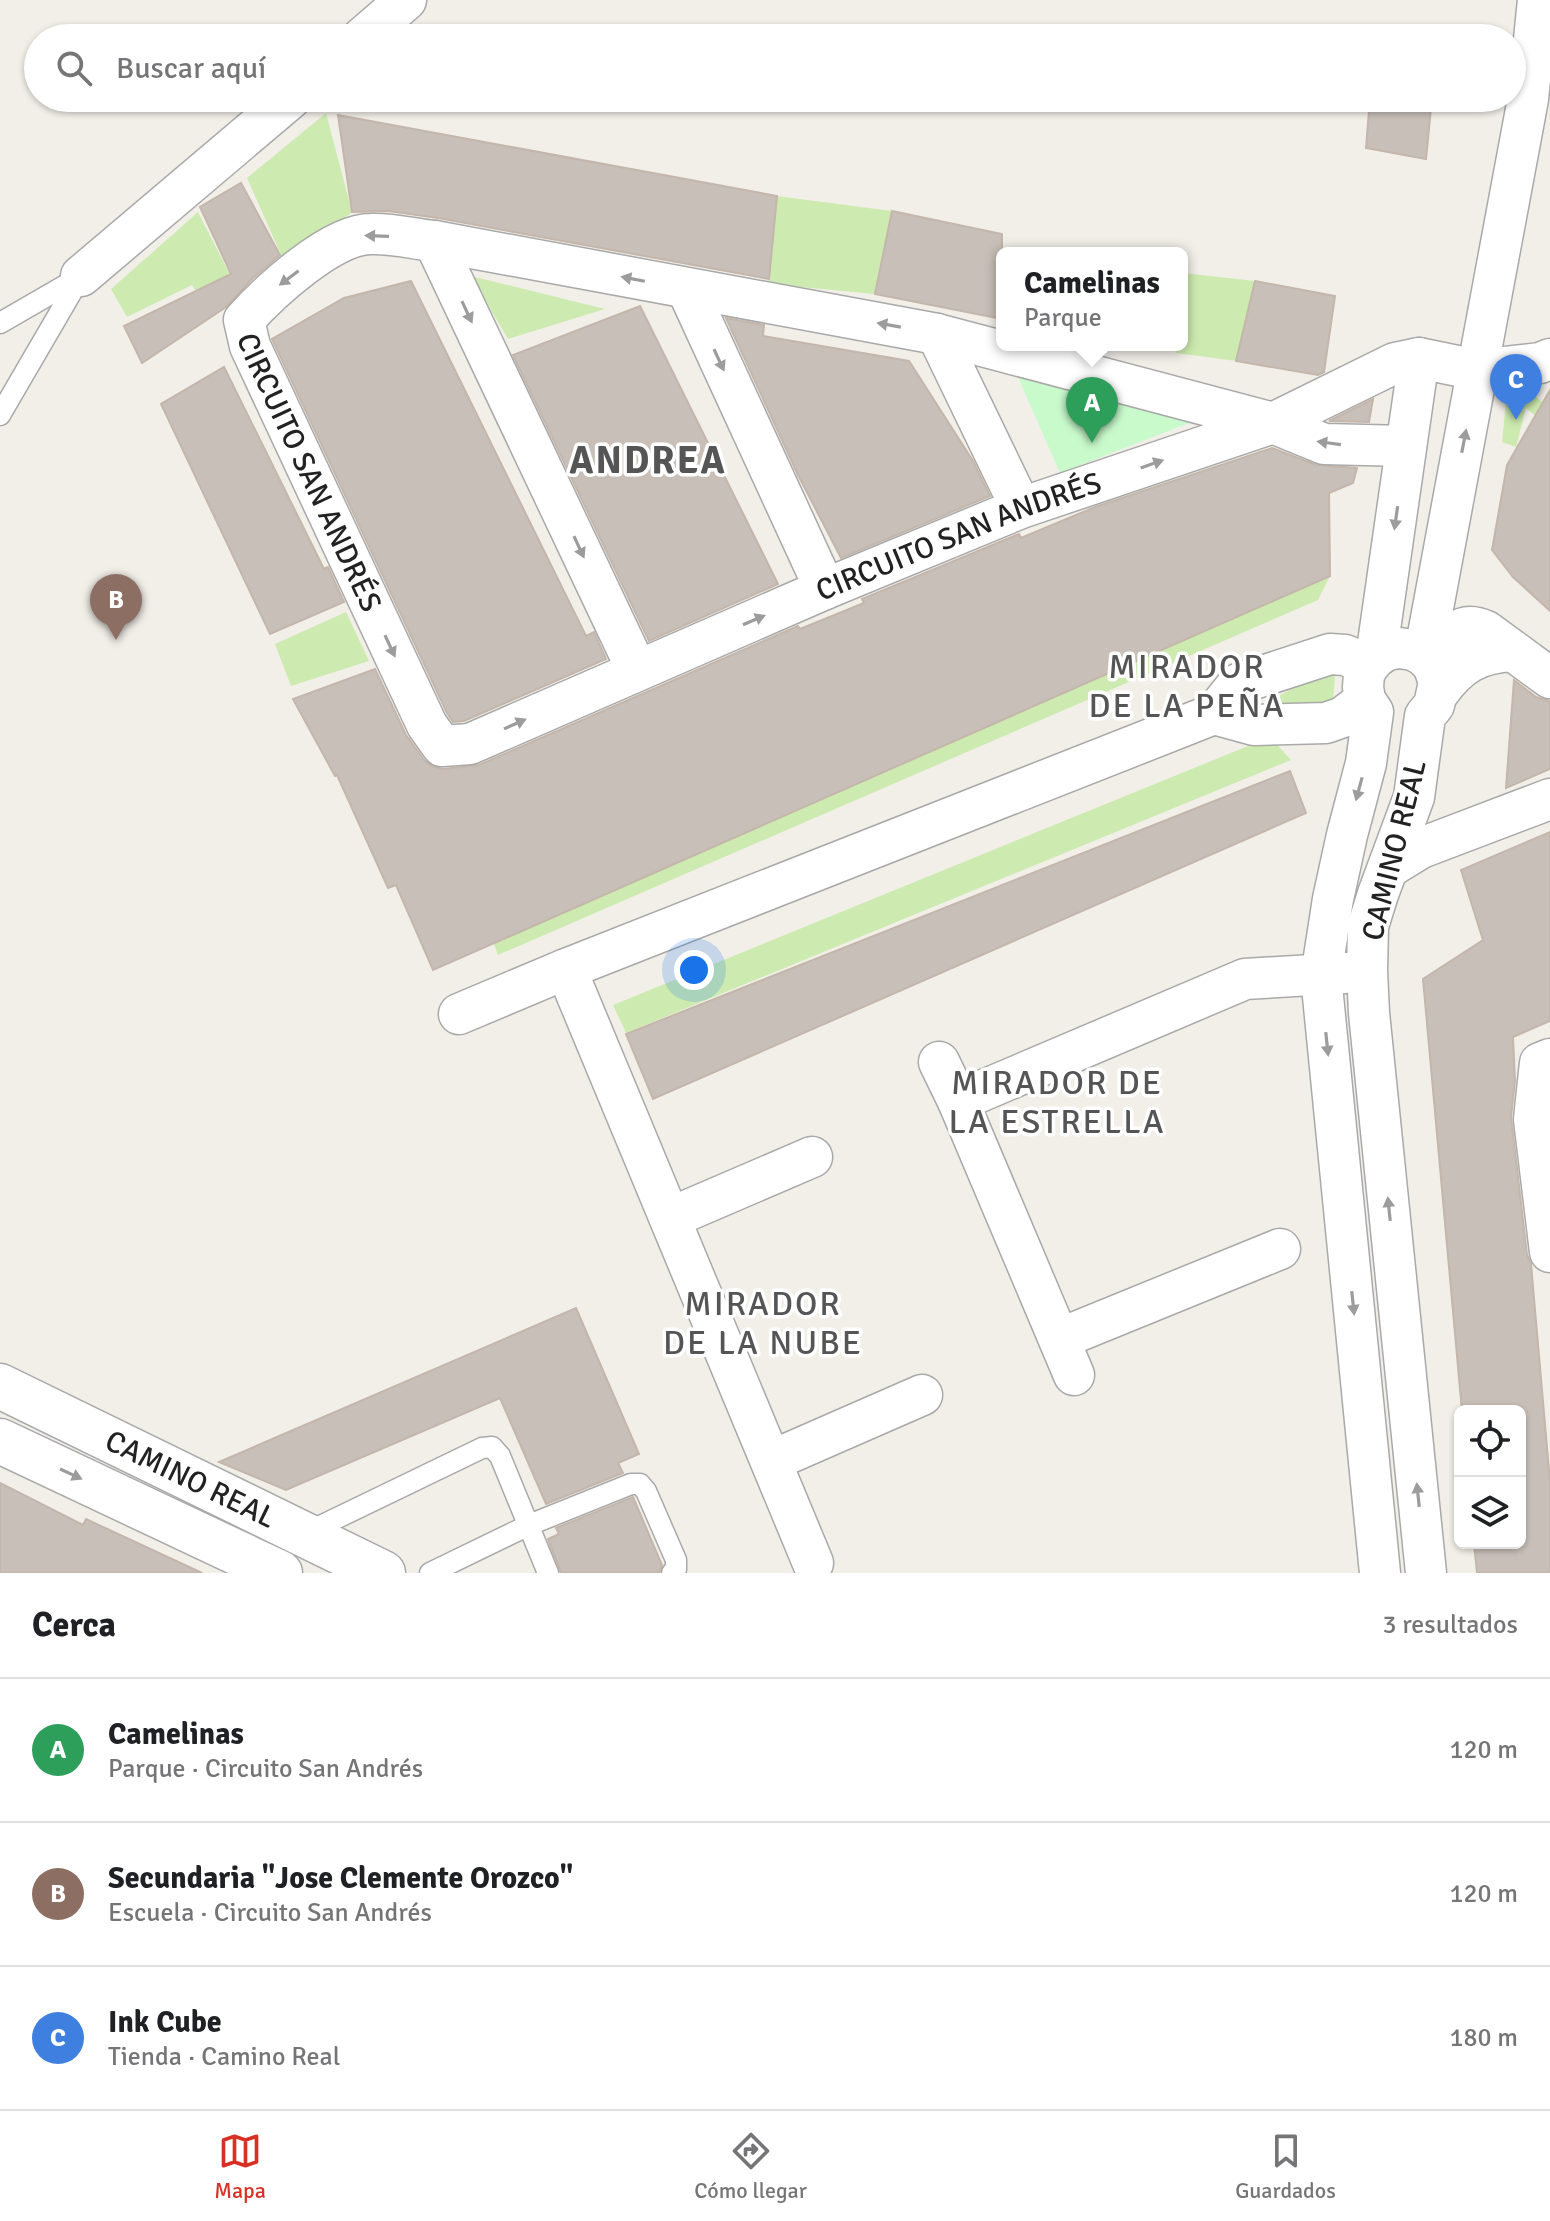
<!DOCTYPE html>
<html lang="es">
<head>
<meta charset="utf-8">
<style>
  body { margin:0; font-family:Signika,sans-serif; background:#f2f2f2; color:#202124 }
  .controls { position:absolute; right:24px; bottom:24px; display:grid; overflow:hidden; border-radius:12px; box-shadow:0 2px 6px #0004 }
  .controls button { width:72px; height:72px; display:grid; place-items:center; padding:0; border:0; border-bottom:2px solid #e0e0e0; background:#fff; color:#202124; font:40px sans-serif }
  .you { position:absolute; left:694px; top:970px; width:28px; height:28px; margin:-20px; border:6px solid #fff; border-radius:50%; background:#1a73e8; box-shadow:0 0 0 12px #1a73e833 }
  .badge { display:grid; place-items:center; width:52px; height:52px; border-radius:50%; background:#d93025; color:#fff; font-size:26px; font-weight:700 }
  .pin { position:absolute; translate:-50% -66px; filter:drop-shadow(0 2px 4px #0008) }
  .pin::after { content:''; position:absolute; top:42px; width:28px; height:24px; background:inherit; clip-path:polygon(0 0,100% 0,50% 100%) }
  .popup { position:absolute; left:996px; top:247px; width:192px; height:104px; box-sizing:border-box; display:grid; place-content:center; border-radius:12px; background:#fff; filter:drop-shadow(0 2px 6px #0005); font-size:26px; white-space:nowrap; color:#757577 }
  .popup b { font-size:30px; color:#202124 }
  .popup::after { content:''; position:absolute; left:50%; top:100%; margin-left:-16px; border:16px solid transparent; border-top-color:#fff }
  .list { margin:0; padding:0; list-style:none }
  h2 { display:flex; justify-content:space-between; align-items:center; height:104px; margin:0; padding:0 32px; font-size:34px }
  h2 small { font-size:26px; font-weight:400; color:#757577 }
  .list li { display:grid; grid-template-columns:52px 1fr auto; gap:24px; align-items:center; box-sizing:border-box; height:144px; padding:0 32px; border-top:2px solid #e0e0e0 }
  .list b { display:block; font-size:30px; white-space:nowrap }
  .list p { margin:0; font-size:26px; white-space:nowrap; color:#757577 }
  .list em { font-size:26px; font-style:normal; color:#757577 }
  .icon { flex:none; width:44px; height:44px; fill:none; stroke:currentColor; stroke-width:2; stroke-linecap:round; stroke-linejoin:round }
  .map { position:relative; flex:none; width:1550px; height:1573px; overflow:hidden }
  .search { position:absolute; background:#fff; box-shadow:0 2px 6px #0004; left:24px; right:24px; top:24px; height:88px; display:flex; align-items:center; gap:20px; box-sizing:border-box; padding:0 28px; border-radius:44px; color:#757577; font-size:30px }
  .sheet { height:536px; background:#fff }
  nav { display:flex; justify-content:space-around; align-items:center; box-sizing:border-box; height:112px; border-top:2px solid #e0e0e0; background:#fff; font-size:22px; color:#757577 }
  nav a { display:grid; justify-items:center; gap:4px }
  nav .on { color:#d93025 }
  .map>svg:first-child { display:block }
  .grass { fill:#cdebb0 }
  .park { fill:#c8facc }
  .building { fill:#c7bfb8; stroke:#c4b6ab; stroke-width:2 }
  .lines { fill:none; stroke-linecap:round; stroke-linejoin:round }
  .service-casing { stroke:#a9a9a9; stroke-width:23 }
  .minor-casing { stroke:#a9a9a9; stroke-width:43 }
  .tertiary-casing { stroke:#a9a9a9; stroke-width:47 }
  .service { stroke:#fff; stroke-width:20 }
  .minor { stroke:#fff; stroke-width:40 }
  .tertiary { stroke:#fff; stroke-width:44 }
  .oneway { fill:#9c9c9c }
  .labels { text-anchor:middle; stroke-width:7; stroke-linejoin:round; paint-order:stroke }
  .street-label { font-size:30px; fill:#222; stroke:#fff }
  .quarter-label { font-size:34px; letter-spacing:2px; fill:#555; stroke:#fff }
  .district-label { font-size:38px; font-weight:bold; letter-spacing:2px; fill:#555; stroke:#fff }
</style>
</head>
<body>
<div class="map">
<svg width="1550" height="1573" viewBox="0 0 1550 1573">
  <rect width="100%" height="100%" fill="#f2efe9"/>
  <path class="grass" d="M326 113 352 212 286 266 247 178Z
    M777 196 892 211 875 294 768 284Z
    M198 212 241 296 212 315 192 285 127 317 111 289Z
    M1183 273 1255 281 1236 361 1176 353V345H1182Z
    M471 276 605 309 508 339Z
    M1530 392 1550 408V428L1526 408 1516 447 1502 442 1506 402 1523 407 1519 403Z
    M1330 576 1318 600 498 955 489 932Z
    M346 612 369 661 291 686 275 644Z
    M1336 664 1332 711 1268 702Z
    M1270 737 1291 760 626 1033 613 1005Z"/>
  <path class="park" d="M1010 359 1215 413 1060 473Z"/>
  <path class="building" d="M1370 98H1432L1426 159 1366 148Z
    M338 115 777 196 769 279 438 218 388 211 352 212Z
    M241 183 280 255 253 278 226 307 142 363 124 326 231 274 200 207Z
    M892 211 1002 234V319L875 294Z
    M411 281 586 636 594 632 606 659 464 721 453 722 447 713 272 339 344 298Z
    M1255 281 1335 296 1324 372 1318 375 1236 361Z
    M640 306 778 584 649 641 513 355Z
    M726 318 764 325 763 336 909 361 973 461 990 496 841 558 798 475Z
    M224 367 324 569 328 567 344 602 270 634 161 404Z
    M1550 390V611L1513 577 1492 550 1507 465Z
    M1373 399 1369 422 1329 421Z
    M1272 448 1316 465 1357 468 1353 483 1329 493 1330 576 433 970 396 885 388 888 337 775 335 776 293 699 375 669 406 735 424 760 432 766 443 769 479 765 798 626 800 629 864 603 862 599 1019 534 1021 538 1095 507Z
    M1514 680 1536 697 1550 701V769L1506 788Z
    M1290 771 1306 813 653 1099 626 1034Z
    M1550 832V1021L1513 1037 1515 1081 1511 1117 1527 1255 1531 1264 1550 1482V1573H1477L1474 1543H1520V1411H1462L1423 979 1483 940 1461 870Z
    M576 1308 639 1454 618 1463 623 1473 546 1504 500 1398 286 1490 219 1462Z
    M0 1483 83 1525 86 1519 202 1573H0Z
    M633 1497 662 1565 659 1573H561L548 1539 559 1534 556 1528Z"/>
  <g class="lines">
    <g class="service-casing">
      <path id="service" d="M0 323 78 278
        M0 415 81 276
        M306 1533 482 1448 492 1447 500 1456 548 1573
        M430 1573 529 1525 631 1484H640L646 1491 676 1560V1569L672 1573"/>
    </g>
    <g class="minor-casing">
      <g id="minor">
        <path d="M362 38 406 0"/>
        <path d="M434 241 637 670"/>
        <path d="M81 276 291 98"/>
        <path d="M687 289 825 589"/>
        <path d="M937 334 1021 508"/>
        <path id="s1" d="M1406 446 1324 444 1273 423 937 334 434 241C414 239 392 233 371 234 332 234 270 291 244 320L250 346 427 725 442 746 470 744 825 589 1021 508 1273 423 1395 363 1419 358 1477 370 1540 363 1550 359"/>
        <path d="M1424 656 1528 99 1538 0"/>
        <path d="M1376 657 1387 650 1399 648 1413 650 1424 656 1433 665 1439 682 1434 705 1425 716 1414 797 1378 894 1368 926 1367 971 1369 1013 1426 1573"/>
        <path d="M1433 665C1446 643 1456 617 1486 631L1550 678"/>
        <path d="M1439 692C1459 664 1478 653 1512 651"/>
        <path d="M1214 714 1254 725 1326 723 1343 717 1365 700"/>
        <path d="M1390 867 1421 848 1550 799"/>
        <path d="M566 969 813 1563"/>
        <path d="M459 1014 566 969 1214 714 1238 684 1330 654 1345 655 1369 665"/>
        <path d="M1550 1059 1540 1063 1534 1119 1550 1252"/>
        <path d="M939 1062 958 1101 1074 1375"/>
        <path d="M958 1101 1245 979 1345 973"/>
        <path d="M670 1218 812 1157"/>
        <path d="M1059 1339 1280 1249"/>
        <path d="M771 1461 922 1395"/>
        <path d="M1380 1573 1321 976 1333 899 1347 835 1366 763 1373 712 1365 700 1363 687 1364 674 1369 665 1376 657 1419 358"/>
      </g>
    </g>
    <g class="tertiary-casing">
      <g id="tertiary">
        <path id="s2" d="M0 1386 383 1573"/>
        <path d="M0 1441 280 1573"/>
      </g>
    </g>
    <use href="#service" class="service"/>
    <use href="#minor" class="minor"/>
    <use href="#tertiary" class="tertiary"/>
  </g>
  <defs><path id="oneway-solid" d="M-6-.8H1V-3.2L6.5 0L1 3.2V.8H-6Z" transform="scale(2)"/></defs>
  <g class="oneway">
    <use href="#oneway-solid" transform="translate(377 236) rotate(-178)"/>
    <use href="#oneway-solid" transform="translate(289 278) rotate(143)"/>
    <use href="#oneway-solid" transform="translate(633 279) rotate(-169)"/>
    <use href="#oneway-solid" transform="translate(467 312) rotate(65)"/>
    <use href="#oneway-solid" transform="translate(889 325) rotate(-170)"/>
    <use href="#oneway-solid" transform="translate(719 360) rotate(65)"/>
    <use href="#oneway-solid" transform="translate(1464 441) rotate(-79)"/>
    <use href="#oneway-solid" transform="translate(1329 443) rotate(-172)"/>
    <use href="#oneway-solid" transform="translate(1152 464) rotate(-19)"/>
    <use href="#oneway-solid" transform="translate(1396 518) rotate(98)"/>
    <use href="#oneway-solid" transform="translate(579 547) rotate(65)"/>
    <use href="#oneway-solid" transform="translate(754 620) rotate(-23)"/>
    <use href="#oneway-solid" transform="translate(390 646) rotate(65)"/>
    <use href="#oneway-solid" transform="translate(515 724) rotate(-24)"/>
    <use href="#oneway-solid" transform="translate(1359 789) rotate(105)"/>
    <use href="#oneway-solid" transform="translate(1327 1044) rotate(84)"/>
    <use href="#oneway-solid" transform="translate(1389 1209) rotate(-96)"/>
    <use href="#oneway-solid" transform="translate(1353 1303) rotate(84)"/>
    <use href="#oneway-solid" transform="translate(71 1474) rotate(25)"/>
    <use href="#oneway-solid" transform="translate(1418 1495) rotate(-96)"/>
  </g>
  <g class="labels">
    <g class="street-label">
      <text dy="10" stroke="none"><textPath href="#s1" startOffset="1382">CIRCUITO SAN ANDRÉS</textPath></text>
      <text dy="10" stroke="none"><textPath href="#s1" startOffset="2246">CIRCUITO SAN ANDRÉS</textPath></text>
      <text transform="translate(1394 850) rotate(-76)" y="10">CAMINO REAL</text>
      <text dy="10" stroke="none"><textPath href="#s2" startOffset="212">CAMINO REAL</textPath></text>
    </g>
    <g class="quarter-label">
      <text x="1187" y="678">MIRADOR<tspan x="1187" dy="39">DE LA PEÑA</tspan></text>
      <text x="1057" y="1094">MIRADOR DE<tspan x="1057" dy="39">LA ESTRELLA</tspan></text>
      <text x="763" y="1315">MIRADOR<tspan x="763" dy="39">DE LA NUBE</tspan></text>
    </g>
    <g class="district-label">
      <text x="648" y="473">ANDREA</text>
    </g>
  </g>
</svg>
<div class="controls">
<button><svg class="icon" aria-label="locate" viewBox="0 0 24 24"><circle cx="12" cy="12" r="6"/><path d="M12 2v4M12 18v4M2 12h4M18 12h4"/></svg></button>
<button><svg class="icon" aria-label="layers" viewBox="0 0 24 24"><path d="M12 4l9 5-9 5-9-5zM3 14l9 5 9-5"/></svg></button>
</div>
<div class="you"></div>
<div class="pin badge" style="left:1092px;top:443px;background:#2e9e5b">A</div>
<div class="popup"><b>Camelinas</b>Parque</div>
<div class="pin badge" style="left:116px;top:640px;background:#8d6e63">B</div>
<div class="pin badge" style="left:1516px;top:420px;background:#3f7fe0">C</div>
<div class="search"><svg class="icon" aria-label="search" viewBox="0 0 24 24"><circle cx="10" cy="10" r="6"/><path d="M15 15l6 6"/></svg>Buscar aquí</div>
</div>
<section class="sheet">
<h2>Cerca<small>3 resultados</small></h2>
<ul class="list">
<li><span class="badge" style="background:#2e9e5b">A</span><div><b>Camelinas</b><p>Parque · Circuito San Andrés</p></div><em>120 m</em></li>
<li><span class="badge" style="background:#8d6e63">B</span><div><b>Secundaria &quot;Jose Clemente Orozco&quot;</b><p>Escuela · Circuito San Andrés</p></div><em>120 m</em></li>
<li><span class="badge" style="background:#3f7fe0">C</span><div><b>Ink Cube</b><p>Tienda · Camino Real</p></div><em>180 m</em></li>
</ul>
</section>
<nav>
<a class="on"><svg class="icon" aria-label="map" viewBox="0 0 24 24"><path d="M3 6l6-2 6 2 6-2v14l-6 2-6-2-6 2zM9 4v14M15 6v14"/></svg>Mapa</a>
<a><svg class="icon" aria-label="directions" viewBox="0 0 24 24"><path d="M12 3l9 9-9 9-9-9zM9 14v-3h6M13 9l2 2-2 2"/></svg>Cómo llegar</a>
<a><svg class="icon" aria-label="saved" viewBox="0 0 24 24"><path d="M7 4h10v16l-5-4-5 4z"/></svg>Guardados</a>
</nav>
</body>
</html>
